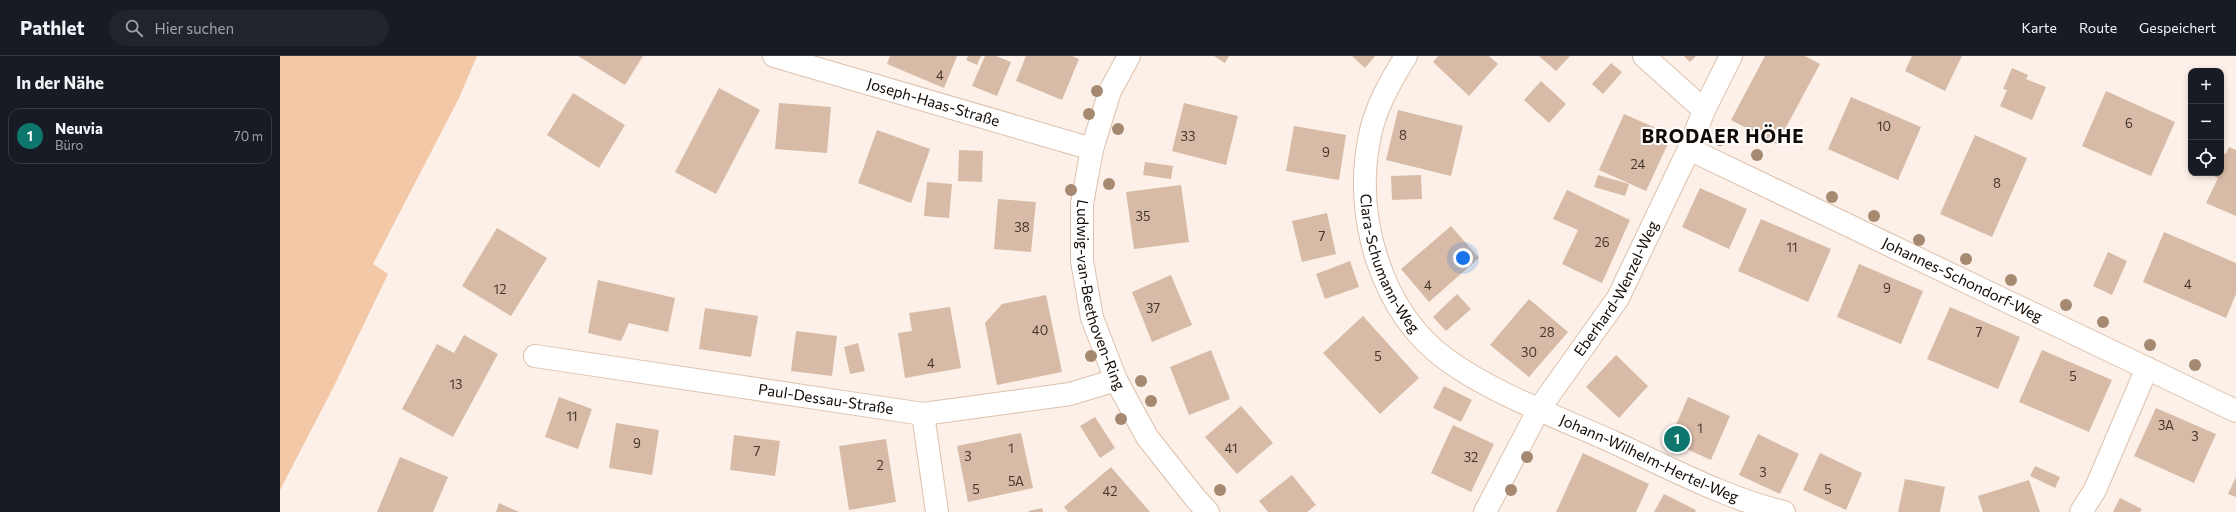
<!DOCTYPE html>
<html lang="de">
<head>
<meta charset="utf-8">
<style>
  body { margin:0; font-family:Commissioner,sans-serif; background:#20242c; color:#f1f3f6 }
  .controls { position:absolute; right:12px; top:12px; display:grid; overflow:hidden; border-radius:8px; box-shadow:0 2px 6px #0003 }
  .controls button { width:36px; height:36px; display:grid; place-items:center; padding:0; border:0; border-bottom:1px solid #363941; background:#171b24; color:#f1f3f6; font:20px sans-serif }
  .you { position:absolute; left:1183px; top:202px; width:14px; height:14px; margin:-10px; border:3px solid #fff; border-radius:50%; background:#1a73e8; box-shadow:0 0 0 6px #1a73e833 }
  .badge { display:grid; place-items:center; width:26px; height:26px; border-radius:50%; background:#0f766e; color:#fff; font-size:13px; font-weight:700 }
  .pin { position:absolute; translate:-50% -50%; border:2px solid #fff; box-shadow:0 1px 4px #0006 }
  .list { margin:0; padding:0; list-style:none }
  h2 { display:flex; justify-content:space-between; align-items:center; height:52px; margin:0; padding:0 16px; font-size:17px }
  h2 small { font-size:13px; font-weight:400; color:#9ea1a6 }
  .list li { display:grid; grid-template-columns:26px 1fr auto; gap:12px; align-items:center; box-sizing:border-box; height:56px; margin:0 8px 8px; padding:0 8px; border:1px solid #363941; border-radius:12px }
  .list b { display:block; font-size:15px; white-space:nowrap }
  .list p { margin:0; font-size:13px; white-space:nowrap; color:#9ea1a6 }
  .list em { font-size:13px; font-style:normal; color:#9ea1a6 }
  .icon { flex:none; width:22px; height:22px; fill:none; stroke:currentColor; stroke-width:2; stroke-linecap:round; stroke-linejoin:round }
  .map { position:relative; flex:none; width:1956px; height:456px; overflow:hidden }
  header { display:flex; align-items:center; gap:24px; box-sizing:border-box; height:56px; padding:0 20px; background:#171b24; border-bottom:1px solid #363941 }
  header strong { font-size:19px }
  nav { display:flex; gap:22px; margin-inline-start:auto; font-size:14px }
  .search { width:280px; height:36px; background:#20242c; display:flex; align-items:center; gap:10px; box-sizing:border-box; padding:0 14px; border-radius:22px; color:#9ea1a6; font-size:15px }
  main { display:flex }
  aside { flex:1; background:#171b24 }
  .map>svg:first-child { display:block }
  .green { fill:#f2c8a7 }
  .building { fill:#d7bba6 }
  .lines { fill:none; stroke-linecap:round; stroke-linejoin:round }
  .street-casing { stroke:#ddc1ab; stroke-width:24 }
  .street { stroke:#fff; stroke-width:22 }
  .tree { fill:#a58971 }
  .labels { text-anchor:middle; stroke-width:4; stroke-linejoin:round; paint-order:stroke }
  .number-label { font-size:13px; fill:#44362c }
  .street-label { font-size:15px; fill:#130a04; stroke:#fff }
  .district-label { font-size:19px; font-weight:bold; letter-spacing:1px; fill:#130a04; stroke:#fff }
</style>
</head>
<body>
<header>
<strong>Pathlet</strong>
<div class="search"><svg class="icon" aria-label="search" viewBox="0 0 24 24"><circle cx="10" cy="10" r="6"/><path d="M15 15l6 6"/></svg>Hier suchen</div>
<nav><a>Karte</a><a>Route</a><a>Gespeichert</a></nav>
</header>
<main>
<aside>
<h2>In der Nähe<small></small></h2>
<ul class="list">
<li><span class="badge">1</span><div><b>Neuvia</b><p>Büro</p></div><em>70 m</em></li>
</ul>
</aside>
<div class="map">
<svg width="1956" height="456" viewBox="0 0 1956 456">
  <rect width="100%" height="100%" fill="#fcf0e8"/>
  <path class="green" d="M0 0H197L179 42 93 208 108 218 54 330 0 434Z"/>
  <path class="building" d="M298 0H363L345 29Z
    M610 0H677L664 32 607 8Z
    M688 0H701L697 9 686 4Z
    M705 0H716L731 6 717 40 692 30Z
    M746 0H792L799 3 782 44 736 25Z
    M934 0H949L945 7Z
    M1072 0H1095L1085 12Z
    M1158 0H1209L1218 8 1189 40 1153 6Z
    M1259 0H1290L1276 15Z
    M1404 0H1416L1410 6Z
    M1485 0H1525L1540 8 1497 88 1451 64Z
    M1632 0H1682L1665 35 1625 15Z
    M1331 7 1342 16 1323 38 1312 28Z
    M1732 12 1748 19 1746 23 1766 31 1752 64 1720 50 1727 34 1723 33Z
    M1261 25 1286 48 1269 67 1244 44Z
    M439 32 480 54 436 138 395 116Z
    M1826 35 1895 66 1871 120 1802 90Z
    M293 37 345 69 319 112 267 79Z
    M1571 41 1641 71 1618 124 1548 93Z
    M499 47 551 51 547 97 495 93Z
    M904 47 958 60 946 109 892 95Z
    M1118 54 1183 70 1171 120 1106 104Z
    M1344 58 1392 79 1366 135 1319 114Z
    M1014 70 1066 79 1059 124 1006 115Z
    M597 74 650 93 631 147 578 127Z
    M1695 79 1747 102 1712 181 1660 158Z
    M1949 91 1956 94V160L1926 147 1938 122 1928 117H1941V96L1946 98Z
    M679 94 703 95 702 126 678 125Z
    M865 106 893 110 891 123 863 119Z
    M1141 119 1142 143 1112 144 1111 120Z
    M1318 119 1349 128 1345 140 1314 131Z
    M647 126 672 128 669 162 644 160Z
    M901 129 909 186 854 193 846 136Z
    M1420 132 1467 153 1449 193 1402 171Z
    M1287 134 1350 164 1322 227 1282 208 1298 174 1273 163Z
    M718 143 756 146 751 196 714 193Z
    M1047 157 1056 198 1022 206 1012 165Z
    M1481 163 1551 193 1528 246 1458 215Z
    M1171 170 1199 202 1149 246 1121 213Z
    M217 172 267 202 231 260 182 230Z
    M1884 176 1956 207V238L1946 262 1863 226Z
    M1828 196 1847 205 1832 239 1813 230Z
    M1070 205 1079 231 1045 243 1036 218Z
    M1579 208 1643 235 1621 288 1557 261Z
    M891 219 912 269 872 286 852 236Z
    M318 224 395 242 388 276 349 267 341 285 308 277Z
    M1177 238 1191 253 1166 275 1153 261Z
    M766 239 782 316 717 329 705 267 722 248Z
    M1249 243 1288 276 1249 321 1210 289Z
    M670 251 681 312 625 322 618 277 632 275 629 257Z
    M1670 251 1740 281 1718 333 1647 303Z
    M425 252 478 260 471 301 419 293Z
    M1083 260 1139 322 1100 358 1043 297Z
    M516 275 557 280 552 320 511 315Z
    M184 279 218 298 173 381 122 353 157 288 174 297Z
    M578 287 585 315 570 318 564 291Z
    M931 294 950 343 909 359 890 311Z
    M1762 294 1832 324 1809 376 1739 346Z
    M1336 299 1368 330 1339 362 1306 331Z
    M1164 330 1192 344 1181 366 1153 352Z
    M279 341 312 353 298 393 265 381Z
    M1408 341 1450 360 1431 404 1389 385Z
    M961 350 993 387 957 418 925 381Z
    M1876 352 1936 378 1914 427 1854 400Z
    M815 361 835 392 820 402 800 370Z
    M336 367 379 374 372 419 329 412Z
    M1173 369 1214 388 1191 436 1151 417Z
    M741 377 753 432 688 446 677 390Z
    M1478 378 1519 398 1500 438 1459 419Z
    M454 379 500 385 495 420 450 414Z
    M606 383 616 446 569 454 559 390Z
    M1303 397 1369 428 1356 456H1276Z
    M1540 397 1582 417 1566 454 1523 434Z
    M120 401 168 421 153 456H97Z
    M1755 410 1780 421 1775 432 1750 420Z
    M831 411 870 456H788L784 451Z
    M1012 419 1036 449 1027 456H988L979 445Z
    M1956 421V441L1948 438Z
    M1625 423 1665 431 1660 456H1618Z
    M1749 424 1760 456H1703L1698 440Z
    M1384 438 1416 454 1415 456H1374Z
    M1840 442 1862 453 1860 456H1833Z
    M219 447 239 456H216Z
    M762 452 763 456H749L748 455Z"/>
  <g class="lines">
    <g class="street-casing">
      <g id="street">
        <path id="s1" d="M494 0 812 93"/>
        <path id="s2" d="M849 0 830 35 812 93 802 148V205L812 262 836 324 867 381 916 443 928 456"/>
        <path id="s3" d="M1126 0C1110 26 1094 54 1089 84 1074 162 1101 256 1167 304 1214 338 1280 362 1333 386 1386 410 1447 443 1504 456"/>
        <path d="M1364 0 1424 54"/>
        <path id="s4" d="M1409 93 1956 355"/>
        <path id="s5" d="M255 300 643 358 790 338 836 324"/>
        <path d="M643 358 657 456"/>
        <path id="s6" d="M1205 456 1259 353 1338 242 1409 93 1424 54 1451 0"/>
        <path d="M1801 456 1815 434 1867 312"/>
      </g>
    </g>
    <use href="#street" class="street"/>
  </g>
  <g class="tree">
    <circle cx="817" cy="35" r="6"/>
    <circle cx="809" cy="58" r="6"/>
    <circle cx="838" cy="73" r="6"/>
    <circle cx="1440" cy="84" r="6"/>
    <circle cx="1477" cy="99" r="6"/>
    <circle cx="829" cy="128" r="6"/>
    <circle cx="791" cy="134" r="6"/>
    <circle cx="1552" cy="141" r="6"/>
    <circle cx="1594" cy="160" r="6"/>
    <circle cx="1639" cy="184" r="6"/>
    <circle cx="1686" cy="203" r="6"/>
    <circle cx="1731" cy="224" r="6"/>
    <circle cx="1786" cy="249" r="6"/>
    <circle cx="1823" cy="266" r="6"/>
    <circle cx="1870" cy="289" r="6"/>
    <circle cx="811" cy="300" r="6"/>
    <circle cx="1915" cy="309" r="6"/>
    <circle cx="861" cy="325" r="6"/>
    <circle cx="871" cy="345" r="6"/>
    <circle cx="841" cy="363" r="6"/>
    <circle cx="1247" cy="401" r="6"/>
    <circle cx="940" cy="434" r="6"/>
    <circle cx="1231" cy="434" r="6"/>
  </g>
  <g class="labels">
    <g class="number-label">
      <text x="660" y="24">4</text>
      <text x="1849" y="72">6</text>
      <text x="1604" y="75">10</text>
      <text x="1123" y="84">8</text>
      <text x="908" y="85">33</text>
      <text x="1046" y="101">9</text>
      <text x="1358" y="113">24</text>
      <text x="1717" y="132">8</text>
      <text x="863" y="165">35</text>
      <text x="742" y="176">38</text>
      <text x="1042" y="185">7</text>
      <text x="1322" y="191">26</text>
      <text x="1512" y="196">11</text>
      <text x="1908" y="233">4</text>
      <text x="1148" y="234">4</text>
      <text x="1607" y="237">9</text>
      <text x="220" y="238">12</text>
      <text x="873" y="257">37</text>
      <text x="760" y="279">40</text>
      <text x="1267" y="281">28</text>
      <text x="1699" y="281">7</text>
      <text x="1249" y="301">30</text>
      <text x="1098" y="305">5</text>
      <text x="651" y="312">4</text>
      <text x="1793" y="325">5</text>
      <text x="176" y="333">13</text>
      <text x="292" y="365">11</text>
      <text x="1886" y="374">3A</text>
      <text x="1420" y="377">1</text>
      <text x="1915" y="385">3</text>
      <text x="357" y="392">9</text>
      <text x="731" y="397">1</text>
      <text x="951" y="397">41</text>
      <text x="477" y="400">7</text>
      <text x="688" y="405">3</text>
      <text x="1191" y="406">32</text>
      <text x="600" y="414">2</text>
      <text x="1483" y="421">3</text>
      <text x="736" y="430">5A</text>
      <text x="696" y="438">5</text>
      <text x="1548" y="438">5</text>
      <text x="830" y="440">42</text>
    </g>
    <g class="street-label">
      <text dy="5" stroke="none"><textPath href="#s1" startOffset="166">Joseph-Haas-Straße</textPath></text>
      <text dy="5" stroke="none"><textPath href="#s3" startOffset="221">Clara-Schumann-Weg</textPath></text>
      <text dy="5" stroke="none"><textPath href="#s4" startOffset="303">Johannes-Schondorf-Weg</textPath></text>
      <text dy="5" stroke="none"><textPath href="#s6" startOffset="260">Eberhard-Wenzel-Weg</textPath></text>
      <text dy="5" stroke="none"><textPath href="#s2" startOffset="250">Ludwig-van-Beethoven-Ring</textPath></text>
      <text dy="5" stroke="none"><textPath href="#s5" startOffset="294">Paul-Dessau-Straße</textPath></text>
      <text dy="5" stroke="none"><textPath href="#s3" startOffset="563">Johann-Wilhelm-Hertel-Weg</textPath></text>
    </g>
    <g class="district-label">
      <text x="1443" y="87">BRODAER HÖHE</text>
    </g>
  </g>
</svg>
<div class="controls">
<button>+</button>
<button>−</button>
<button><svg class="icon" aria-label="locate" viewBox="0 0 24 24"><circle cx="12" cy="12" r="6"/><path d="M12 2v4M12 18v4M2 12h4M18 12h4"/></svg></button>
</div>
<div class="you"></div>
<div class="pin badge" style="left:1397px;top:383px">1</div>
</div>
</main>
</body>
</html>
